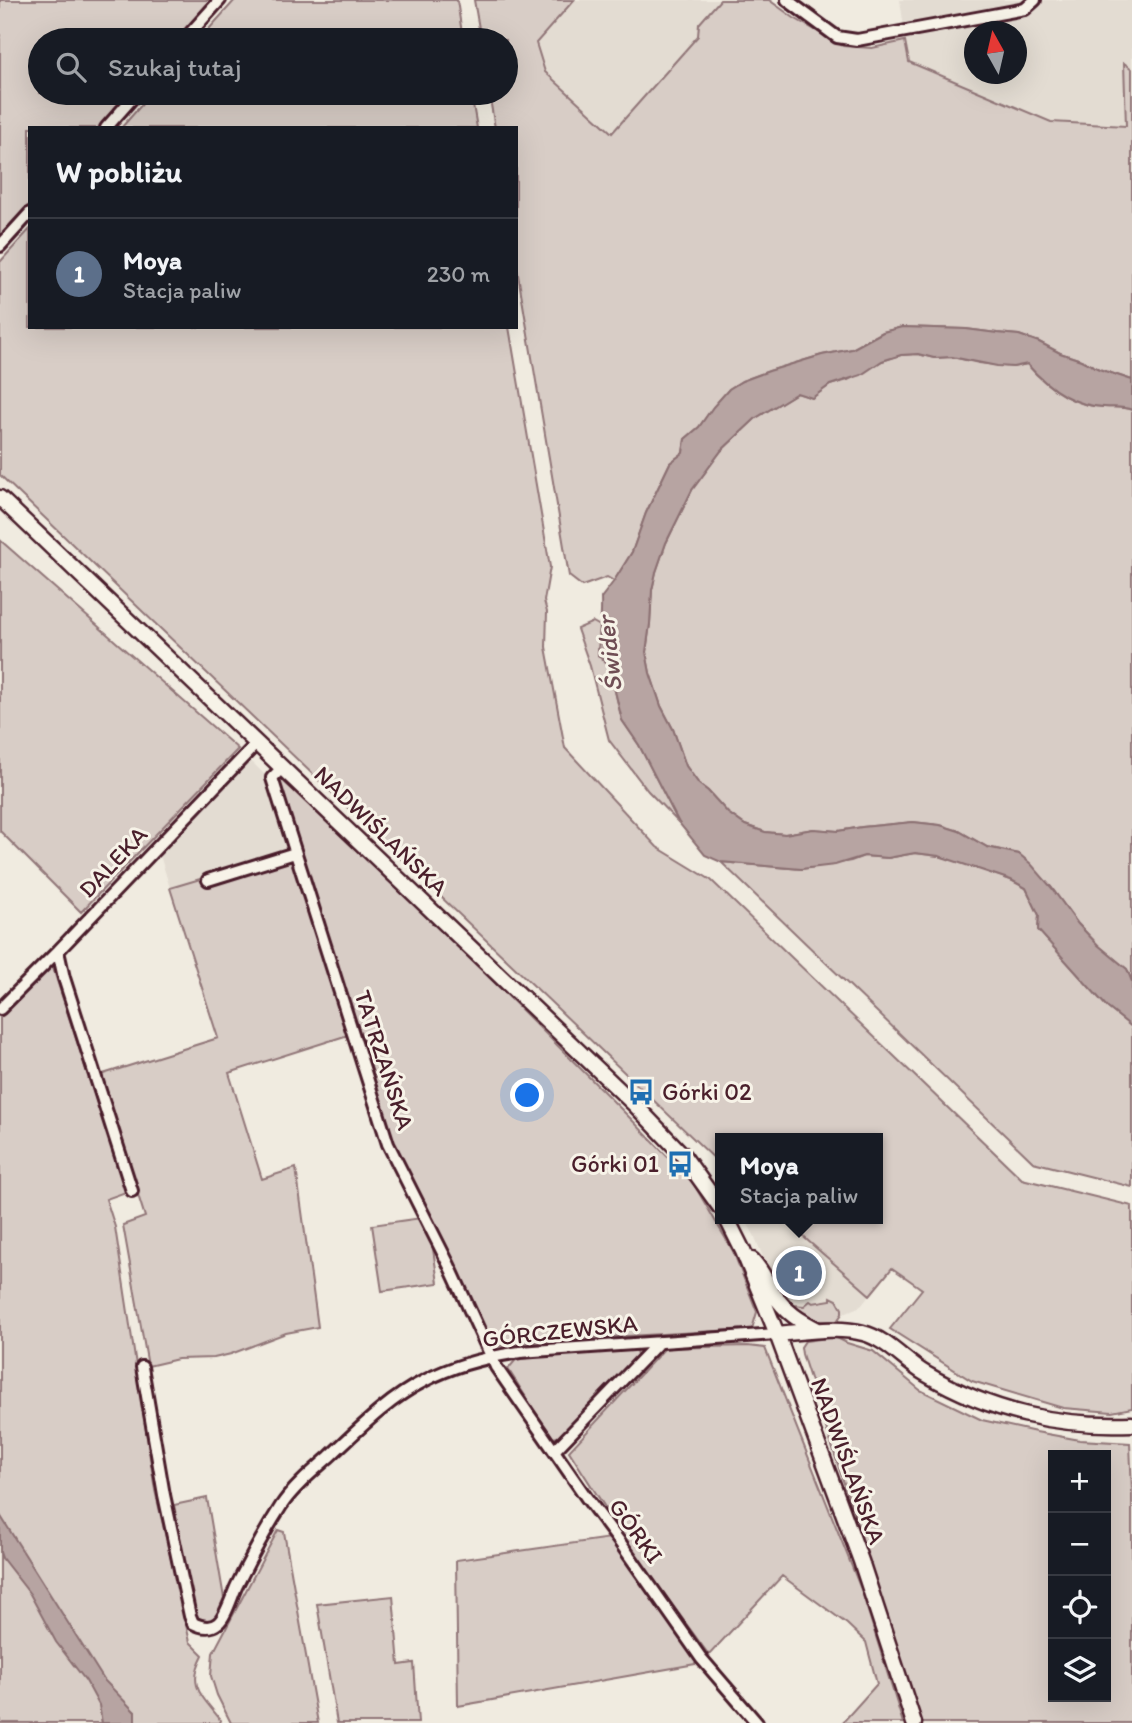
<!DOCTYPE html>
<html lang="pl">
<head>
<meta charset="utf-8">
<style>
  body { margin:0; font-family:Itim,sans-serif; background:#20242c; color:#f1f3f6 }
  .controls { position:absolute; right:21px; bottom:21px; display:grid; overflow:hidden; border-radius:0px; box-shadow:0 7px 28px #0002 }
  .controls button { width:63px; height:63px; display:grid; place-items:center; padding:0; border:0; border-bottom:2px solid #363941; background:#171b24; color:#f1f3f6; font:35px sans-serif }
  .compass { position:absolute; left:964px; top:21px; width:63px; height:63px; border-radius:50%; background:#171b24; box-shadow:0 7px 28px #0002; rotate:352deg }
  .you { position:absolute; left:528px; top:1096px; width:24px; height:24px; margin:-18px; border:5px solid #fff; border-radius:50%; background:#1a73e8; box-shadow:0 0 0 10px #1a73e833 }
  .badge { display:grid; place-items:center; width:46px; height:46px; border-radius:50%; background:#db2777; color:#fff; font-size:23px; font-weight:700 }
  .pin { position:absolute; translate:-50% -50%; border:4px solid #fff; box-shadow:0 2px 7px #0006 }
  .popup { position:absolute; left:715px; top:1133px; width:168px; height:91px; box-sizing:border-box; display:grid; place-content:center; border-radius:0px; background:#171b24; filter:drop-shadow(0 2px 5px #0005); font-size:23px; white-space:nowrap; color:#9ea1a6 }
  .popup b { font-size:26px; color:#f1f3f6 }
  .popup::after { content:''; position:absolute; left:50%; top:100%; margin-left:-14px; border:14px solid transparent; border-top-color:#171b24 }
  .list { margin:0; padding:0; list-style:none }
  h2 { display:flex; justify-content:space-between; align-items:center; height:91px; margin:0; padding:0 28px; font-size:30px }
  h2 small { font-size:23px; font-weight:400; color:#9ea1a6 }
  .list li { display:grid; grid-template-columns:46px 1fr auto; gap:21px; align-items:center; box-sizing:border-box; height:112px; padding:0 28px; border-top:2px solid #363941 }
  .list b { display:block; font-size:26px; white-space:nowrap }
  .list p { margin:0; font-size:23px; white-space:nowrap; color:#9ea1a6 }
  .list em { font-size:23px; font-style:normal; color:#9ea1a6 }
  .icon { flex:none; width:38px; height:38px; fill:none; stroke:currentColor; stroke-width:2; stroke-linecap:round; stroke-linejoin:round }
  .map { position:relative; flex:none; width:1132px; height:1723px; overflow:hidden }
  .search { position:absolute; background:#171b24; box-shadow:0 7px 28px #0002; left:28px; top:28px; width:490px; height:77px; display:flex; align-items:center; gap:18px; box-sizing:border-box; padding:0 24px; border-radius:38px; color:#9ea1a6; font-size:26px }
  .panel { position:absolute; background:#171b24; box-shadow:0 7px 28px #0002; left:28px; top:126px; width:490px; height:203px; border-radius:0px }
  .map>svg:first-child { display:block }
  .built { fill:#e3dcd2; fill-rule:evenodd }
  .green { fill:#d8cdc6; stroke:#917678; stroke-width:2; fill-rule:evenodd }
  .water { fill:#b7a4a2; stroke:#8b6f72; stroke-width:2 }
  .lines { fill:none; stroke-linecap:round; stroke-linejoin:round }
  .street-casing { stroke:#4a1f2b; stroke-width:16 }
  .secondary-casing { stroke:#4a1f2b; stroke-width:19 }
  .street { stroke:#f7f3e8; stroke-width:10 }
  .secondary { stroke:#f7f3e8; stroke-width:14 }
  .labels { text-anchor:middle; stroke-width:6; stroke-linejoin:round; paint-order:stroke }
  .street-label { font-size:24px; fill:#4a1f2b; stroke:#f7f3e8 }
  .poi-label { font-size:24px; fill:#4a1f2b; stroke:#f7f3e8; text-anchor:start }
  .water-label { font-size:26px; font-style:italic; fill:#704e55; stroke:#f7f3e8 }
</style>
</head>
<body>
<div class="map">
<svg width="1132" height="1723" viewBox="0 0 1132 1723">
  <rect width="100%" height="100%" fill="#f0ebe0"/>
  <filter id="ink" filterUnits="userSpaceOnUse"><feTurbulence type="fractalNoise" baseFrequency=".0143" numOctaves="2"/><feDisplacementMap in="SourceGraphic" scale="14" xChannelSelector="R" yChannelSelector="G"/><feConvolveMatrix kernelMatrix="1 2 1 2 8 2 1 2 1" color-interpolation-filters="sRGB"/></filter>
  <g filter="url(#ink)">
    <path class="built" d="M574 0H720L699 24 698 36 612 133 545 72 535 43Z
      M900 0H1132V69L1124 64 1126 126 1051 122 909 62ZM974 32H1016V74H974Z
      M248 758 268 778 291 852 170 888 159 852Z
      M745 1219H783L870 1295 861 1306 842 1314V1309L837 1300 832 1298V1300L813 1303 810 1302 804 1306 794 1305 772 1279 754 1235Z"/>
    <path class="green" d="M0 0H212L176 40H40V93H129L98 128H30V204L0 237Z
      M235 0H457L463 40H199Z
      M474 0H574L536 43 545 72 612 133 698 36 699 24 720 0H769L794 18 843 46 872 48 905 41 909 62 1051 122 1126 126 1124 63 1132 69V380L1099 369 1081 360 1060 353 1039 342 1019 335 997 333 966 329 902 327 883 332 852 349 822 355 769 371 742 381 729 389 713 407 699 427 685 439 683 453 670 463 646 513 632 552 614 581 607 577 582 586 569 576 516 263V128H495L489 93H506V40H481Z
      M152 93H471L477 128H121Z
      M30 229V327H509L550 567 544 601 547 612 546 647 565 748 657 847 711 880 1022 1179 1132 1206V1408L1112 1412 1063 1408 972 1381 890 1329 922 1289 892 1268 870 1295 783 1219H878V1138H720V1164L0 475V262Z
      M918 354 934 358 952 357 979 363 1013 367 1027 364C1047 387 1073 406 1104 407 1115 408 1122 406 1132 410V982L1127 969 1098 945 1078 924 1051 887 1019 854 987 847 959 831 940 825 913 822 862 827 838 831 813 829 785 834 765 832 745 825 728 813 708 791 699 784 686 766 673 729 661 706 650 673 646 652 650 624 652 590 656 572 666 543 692 490 721 451 756 418 797 393 812 398 830 385 848 380 882 361 901 355Z
      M0 540 238 749 81 912 0 831Z
      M593 622 600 626 598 655 609 666 622 720 639 745 679 823 648 791 609 740 590 666 577 629Z
      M280 778 460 948 631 1119 693 1183 733 1251 757 1312 752 1329 555 1340 491 1347 391 1140 276 782Z
      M291 852 348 1035 229 1073 262 1179 296 1168 318 1327 286 1333 231 1354 214 1358 178 1359 148 1366 123 1225 145 1217 100 1075 218 1038 170 888Z
      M915 853 939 856 962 862 1011 880 1026 888 1039 915 1038 930 1108 1008 1132 1027V1187L1033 1162 721 862 801 869 851 861 864 856 888 858Z
      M52 965 126 1192 106 1199 115 1227 155 1490 190 1642 203 1655C187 1685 201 1695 219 1718L221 1723H135V1712L100 1708 102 1723H0V1018Z
      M421 1218 432 1242 438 1283 382 1291 372 1225Z
      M772 1279 794 1305 804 1306 810 1301 813 1303 831 1300V1297L837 1300 842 1309V1314L837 1321H812L796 1315Z
      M835 1337 847 1343 873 1351 920 1390 982 1420 1036 1432 1080 1440 1130 1443 1132 1492V1723H922L802 1354 801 1347 805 1341ZM1053 1455H1106V1697H1053Z
      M748 1346 765 1348 862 1592 903 1723H842L877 1684 866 1642 847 1624 782 1576 709 1655 633 1551 569 1451 665 1348Z
      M629 1347 636 1350 637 1355 635 1359 565 1436 552 1438 508 1369 519 1356Z
      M207 1498 224 1598 214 1620H195L174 1505Z
      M278 1530 284 1532 318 1723H231L217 1695 211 1676 213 1653Z
      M610 1538 701 1663 458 1706 456 1560Z
      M393 1596 399 1665 414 1663 418 1723H337L317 1604Z"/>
    <path class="water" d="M902 327 966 329 997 333 1019 335 1039 342 1060 353 1081 360 1099 369 1132 380V410C1122 406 1115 408 1104 407 1073 406 1047 387 1027 364L1013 367 997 366 952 357 934 358 918 354 901 355 882 361 861 375 830 385 812 398 797 393 756 418 721 451 692 490 666 543 656 572 652 590 650 624 646 652 650 673 661 706 673 729 686 766 699 784 708 791 728 813 745 825 765 832 785 834 813 829 838 831 862 827 913 822 940 825 959 831 987 847 1019 854 1031 864 1051 887 1078 924 1098 945 1127 969 1132 982V1027L1108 1008 1038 930 1039 915 1026 888 1011 880 939 856 915 853 888 858 864 856 835 865 801 869 721 862 705 855 679 823 639 745 622 720 609 666 598 655C599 636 602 617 601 598L614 581 632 552 646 513 670 463 683 453 685 439 699 427 713 407 729 389 742 381 769 371 822 355 852 349 883 332Z
      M0 1515 104 1680 135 1712V1723H102L99 1705 86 1681 56 1642 30 1594 2 1558 0 1552Z"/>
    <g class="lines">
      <g class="street-casing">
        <path id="street" d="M787 0 837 37 857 40 1025 9 1035 0
          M184 40 220 0
          M106 128 137 93
          M0 246 30 213
          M282 768 272 778 388 1144 449 1265 496 1367 586 1497 619 1541 701 1658 757 1723
          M208 880 295 853
          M58 951 64 978 132 1191
          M0 1009 58 951 256 744
          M142 1367 164 1495 190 1616 193 1623C201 1627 211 1629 218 1623 226 1617 232 1595 237 1585 250 1559 265 1531 281 1506 293 1488 312 1472 329 1457 358 1430 388 1399 424 1381 454 1365 487 1357 520 1352L777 1334
          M554 1451 659 1342"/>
      </g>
      <g class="secondary-casing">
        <path id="secondary" d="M0 498 635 1105 682 1154 720 1207
          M727 1219 743 1251 777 1334 861 1561 914 1723
          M752 1260C764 1273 765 1281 774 1294 785 1312 800 1321 818 1330
          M777 1334C804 1332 838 1326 863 1333 887 1339 905 1362 926 1374 991 1412 1057 1427 1132 1424"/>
      </g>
      <use href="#street" class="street"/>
      <use href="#secondary" class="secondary"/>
    </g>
  </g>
  <defs>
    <g id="bus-bare" transform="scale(2.1)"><path d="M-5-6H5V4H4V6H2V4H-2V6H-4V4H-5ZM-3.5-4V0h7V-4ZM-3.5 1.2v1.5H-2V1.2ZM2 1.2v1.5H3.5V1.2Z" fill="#1f6fb2" stroke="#f7f3e8" stroke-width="2.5" paint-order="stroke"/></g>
  </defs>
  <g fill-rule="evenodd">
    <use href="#bus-bare" x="641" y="1092"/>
    <use href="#bus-bare" x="680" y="1164"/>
  </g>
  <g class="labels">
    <g class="street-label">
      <text transform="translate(381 831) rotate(44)" y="8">NADWIŚLAŃSKA</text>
      <text transform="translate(113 862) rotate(-47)" y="8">DALEKA</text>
      <text transform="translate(384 1060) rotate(72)" y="8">TATRZAŃSKA</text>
      <text transform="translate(560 1331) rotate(-6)" y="8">GÓRCZEWSKA</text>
      <text transform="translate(848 1461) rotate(70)" y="8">NADWIŚLAŃSKA</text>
      <text transform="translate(636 1531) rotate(54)" y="8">GÓRKI</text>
    </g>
    <g class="poi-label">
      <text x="662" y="1100">Górki 02</text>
      <text x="659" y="1172" text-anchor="end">Górki 01</text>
    </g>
    <g class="water-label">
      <text transform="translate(609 654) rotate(-96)" y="9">Świder</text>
    </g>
  </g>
</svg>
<div class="controls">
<button>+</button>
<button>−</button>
<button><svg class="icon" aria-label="locate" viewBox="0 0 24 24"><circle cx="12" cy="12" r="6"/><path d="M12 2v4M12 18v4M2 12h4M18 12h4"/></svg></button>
<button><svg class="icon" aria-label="layers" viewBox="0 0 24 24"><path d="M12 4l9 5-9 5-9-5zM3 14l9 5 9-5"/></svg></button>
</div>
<svg class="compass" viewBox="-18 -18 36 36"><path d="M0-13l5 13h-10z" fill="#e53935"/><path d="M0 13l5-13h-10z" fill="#9ea1a6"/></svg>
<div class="you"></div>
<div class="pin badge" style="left:799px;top:1273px;background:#5c6f8a">1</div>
<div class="popup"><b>Moya</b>Stacja paliw</div>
<div class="search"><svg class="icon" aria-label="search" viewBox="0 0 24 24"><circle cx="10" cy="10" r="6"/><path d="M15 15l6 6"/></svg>Szukaj tutaj</div>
<section class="panel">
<h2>W pobliżu<small></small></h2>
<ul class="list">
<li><span class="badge" style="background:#5c6f8a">1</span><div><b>Moya</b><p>Stacja paliw</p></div><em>230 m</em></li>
</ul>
</section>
</div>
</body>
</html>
